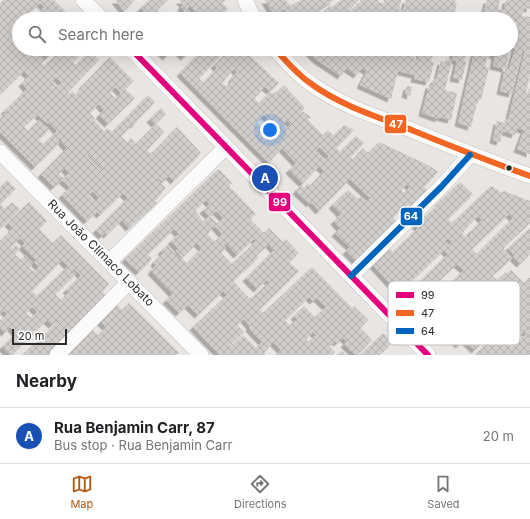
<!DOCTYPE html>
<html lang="en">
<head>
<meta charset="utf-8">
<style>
  body { margin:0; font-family:Inter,sans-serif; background:#f6f6f6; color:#202124 }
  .scale { position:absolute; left:12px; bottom:10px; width:55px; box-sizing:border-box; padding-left:4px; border:2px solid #2b2b2b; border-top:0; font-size:11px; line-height:14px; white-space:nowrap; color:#2b2b2b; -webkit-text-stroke:3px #fff; paint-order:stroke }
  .you { position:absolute; left:270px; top:130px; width:14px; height:14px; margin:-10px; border:3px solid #fff; border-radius:50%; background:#1a73e8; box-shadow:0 0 0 6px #1a73e833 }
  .badge { display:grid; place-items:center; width:26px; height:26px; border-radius:50%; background:#b45309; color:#fff; font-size:13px; font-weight:700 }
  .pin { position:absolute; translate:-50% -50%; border:2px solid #fff; box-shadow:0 1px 4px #0006 }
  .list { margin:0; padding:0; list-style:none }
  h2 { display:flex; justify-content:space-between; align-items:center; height:52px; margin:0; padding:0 16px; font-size:17px }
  h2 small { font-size:13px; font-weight:400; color:#757577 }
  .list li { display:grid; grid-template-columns:26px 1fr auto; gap:12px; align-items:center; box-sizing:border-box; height:56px; padding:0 16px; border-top:1px solid #e0e0e0 }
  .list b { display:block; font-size:15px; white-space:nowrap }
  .list p { margin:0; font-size:13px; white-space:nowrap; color:#757577 }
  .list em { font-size:13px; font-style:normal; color:#757577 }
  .icon { flex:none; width:22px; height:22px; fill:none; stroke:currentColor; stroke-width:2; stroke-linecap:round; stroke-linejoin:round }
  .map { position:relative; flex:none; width:530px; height:355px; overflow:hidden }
  .search { position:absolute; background:#fff; box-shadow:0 4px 16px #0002; left:12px; right:12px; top:12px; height:44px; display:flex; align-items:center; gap:10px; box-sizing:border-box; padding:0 14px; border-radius:22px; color:#757577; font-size:15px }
  .sheet { height:108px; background:#fff }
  nav { display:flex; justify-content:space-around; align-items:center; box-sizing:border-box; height:56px; border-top:1px solid #e0e0e0; background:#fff; font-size:11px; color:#757577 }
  nav a { display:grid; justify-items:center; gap:2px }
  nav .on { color:#b45309 }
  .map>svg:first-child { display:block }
  .building { fill:url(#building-cross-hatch); fill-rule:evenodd; filter:url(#shadow) }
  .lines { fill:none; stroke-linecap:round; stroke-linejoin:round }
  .street-casing { stroke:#c3c2c2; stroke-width:16 }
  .street { stroke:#fcfbfb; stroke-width:15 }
  .bus-1-casing { stroke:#fff; stroke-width:9 }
  .bus-2-casing { stroke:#fff; stroke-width:9 }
  .bus-3-casing { stroke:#fff; stroke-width:9 }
  .bus-1 { stroke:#e5007d; stroke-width:6 }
  .bus-2 { stroke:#f26522; stroke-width:6 }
  .bus-3 { stroke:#0065bd; stroke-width:6 }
  .bus-dot { fill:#2b2b2b; stroke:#fff; stroke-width:1.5 }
  .labels { text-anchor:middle; stroke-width:4; stroke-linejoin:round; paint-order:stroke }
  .street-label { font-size:12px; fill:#2b2b2b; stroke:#fff }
  .key { fill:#fff; stroke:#bfbfbf; stroke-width:1 }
  .key-label { font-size:11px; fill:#2b2b2b }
  .line-badge { stroke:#fff; stroke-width:1.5 }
  .badge-label { font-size:11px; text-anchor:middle; font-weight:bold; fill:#fff }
</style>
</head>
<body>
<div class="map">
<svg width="530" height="355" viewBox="0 0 530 355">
  <defs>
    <pattern id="building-cross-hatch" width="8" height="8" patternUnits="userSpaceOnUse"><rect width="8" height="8" fill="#d0cdcb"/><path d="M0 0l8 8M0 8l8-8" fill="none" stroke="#b3b0ae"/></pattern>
    <filter id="shadow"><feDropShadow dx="-3.5" dy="3.5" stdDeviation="0" flood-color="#0004"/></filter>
  </defs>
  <rect width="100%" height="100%" fill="#e8e5e2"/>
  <path class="building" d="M3 0H54L73 19H32L44 7 40 3 29 14 28 12 21 19H19L11 28 17 34 19 32V49H34L45 60 41 64 44 66 60 51 59 49H86L73 62 76 65 90 51 99 60 68 92 69 94 72 91 76 95 83 87 82 86 110 57 134 81 125 89 135 98 108 124 99 115 104 110 99 104 90 113 95 119 94 120 104 131 107 128 112 132 148 95 155 102 136 121 137 122 134 125 133 124 121 136 127 142 131 138 136 144 156 124 164 132 147 150 151 154 177 127 201 153 174 181 169 176 163 182 158 178 157 179 166 188 155 201 157 203 129 228 122 220 107 235 105 233 102 236 96 230 128 198 123 193 100 215 97 212 87 221 62 195 70 187 62 180 54 187 41 174 67 148 61 141 62 140 61 138 58 141 60 142 35 167 0 132V118L6 112 4 111 27 89 22 83 29 76 24 71 0 95V3ZM56 77 62 83 57 87 52 81ZM115 87 121 93 116 99 110 93ZM44 108 38 115 48 124 49 122 57 131 43 144 38 140 49 130 39 120 28 131 24 127ZM88 154 104 170 103 171 87 155ZM64 168 69 173 64 178 59 174ZM93 191 99 198 95 202 88 195Z
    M115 0H135L124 11Z
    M149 0H168L157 10 165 19H148L151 17 141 8Z
    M179 0H225L222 3 228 9 223 13 224 15 220 19H202L190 6 187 9 198 19H178L185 11 181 7 183 4Z
    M265 0H286L290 6 301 0H334L305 19H290L284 9 274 15Z
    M341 0H359L349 9 350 11 361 2 360 0H379L378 2 383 4 384 0H401L399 9 403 10 406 0H455V2H457L453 19H381L383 17 378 13 374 17 376 19H338L340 17 337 19H315L330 6 332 7Z
    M487 0H500L498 9 504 10 506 0H530V9L524 8 522 16 530 17V75L525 96 526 97 530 87V154L517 149 524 130 517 128 515 135 503 131 500 142 493 140 497 121 505 123 506 119 508 120 525 51 523 50 512 94 500 91 505 69 493 66 495 56 492 55 493 49H510L506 68 509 69 515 48 511 47V19H502L503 15 496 14 495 19H482Z
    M39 49H56L48 57Z
    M158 49H174L166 57Z
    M176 49H193L184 57Z
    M203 49H219L223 53 199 79 204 83 217 68 214 65 230 49H250L251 50 248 54 279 83 270 91 265 87 254 98 259 103 270 92 272 94 274 92 275 94 284 85 305 108 302 111 311 117 308 120 323 135 328 130 334 136 344 125 354 130 336 148 340 152 356 136 364 143 350 157 353 160 363 148 368 153 379 142 430 166 438 172 424 187 427 190 406 210 403 207 393 218 396 221 356 261 346 251 350 247 335 233 340 228 334 221 341 214 332 205 348 190 358 199 361 196 366 202 370 198 350 179 319 211 311 202 310 204 296 191 301 185 304 188 308 183 310 186 324 171 319 166 303 184 289 170 296 163 282 148 269 163 180 73ZM234 69 237 72 231 80 232 81 227 87 222 83ZM264 115 268 119 261 127 256 122ZM287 120 291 124 287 128 282 124ZM319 147 329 156 325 160 316 151ZM407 184 410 187 404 193 401 189Z
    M306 49H347L350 52 354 49H417L414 59 418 60 421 49H434L431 62 434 63 429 82 414 79 415 75 398 71 391 99 360 85 367 71 362 68 357 75 346 68 341 76 317 60Z
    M454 49H467L464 61H466L462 80 453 78 457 61 452 60Z
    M475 49H489L485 67 489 68 481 100 478 99 471 127 458 123Z
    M446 59 452 60 445 90 457 93 451 120 439 117V119L422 113 429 85H433L434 79 436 80 441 61 445 62Z
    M407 86 412 87 410 96 405 94Z
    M161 108 166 114 155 124 150 119Z
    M217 170H220L232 183 229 186 256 214 250 219 264 233 269 228 283 242 286 239 299 253 289 262 299 271 260 309 263 313 312 267 352 308 354 306 368 320 360 328 372 340 357 355H356L344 344 347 341 343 338 337 343 335 341 329 346 335 352 333 355H277L281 350 273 342 264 353 266 355H220L193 327 227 295 223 291 198 315 188 305 179 313 166 300 173 294 151 271 156 265 154 262 163 253 161 251 167 245 180 259 182 258 187 263 202 248 197 243 182 258 176 251 179 249 171 241 179 234 174 229 148 254 152 259 139 272 125 259ZM206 200 210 204 203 210 209 216 203 222 195 210ZM216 211 223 218 218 224 210 216ZM215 226 222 234 215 242 207 234ZM254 239 256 241 232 264 221 253 226 248 224 245 226 243 237 255ZM269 244 274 250 246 278 257 289 267 280 269 282 250 299 233 281 258 258 256 256ZM309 297 313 301 317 298 326 307 315 317 304 306 294 316 297 319 290 325 285 320ZM244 319 250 326 249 328 262 342 256 348 243 335 231 346 230 345 244 332 237 325ZM313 332 316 335 309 342 306 339Z
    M7 180 16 189 0 204 5 209 12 202 20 209 0 229V188Z
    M460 182 473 194 448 219 452 223 491 186 502 193 504 191 530 201V223L503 248 512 258 492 276 497 280 506 272 507 274 511 270 524 283 530 277V355H475L492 338 499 345 504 340 512 347 526 334 524 332 516 339 504 326 516 314 513 311 475 350 464 340 459 345 452 338 450 341 442 333 440 336 426 322 448 300 441 292 464 270 457 264 414 305 405 296 448 254 444 250 399 293 373 265 390 249 393 252 418 228 415 225 439 204 438 203ZM509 214 513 218 477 254 472 249ZM478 216 482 220 470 232 471 234 467 238 462 233ZM448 238 452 242 449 245 445 241ZM492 298 499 305 478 326 473 321 488 305 486 304Z
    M29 202 47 221 39 229 53 243 61 235 109 284 102 291 108 297 52 353 50 351 47 355H22L60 320 59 319 52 325 47 320 12 355H10L2 347 16 333 10 327 5 333 0 328V321L7 314 3 310 0 314V241L13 228 8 223ZM20 238 25 243 22 246 36 260 34 262 39 267 34 272 29 267 33 263 25 255 21 260 14 254 20 249 16 245 11 249 10 248ZM62 260 68 266 37 296 32 291ZM74 269 81 275 66 290 69 292 61 300 55 294 76 274 72 270ZM32 307 37 312 31 318 26 313Z
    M530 228V254L520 264 513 257 515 256 508 248Z
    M129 303 179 353 176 355H66L90 332H91L93 330 98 335 106 327 100 321 117 305 122 310Z
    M383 333 392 343 380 355H360Z
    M342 351 346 355H337Z"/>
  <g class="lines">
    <g class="street-casing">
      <path id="street" d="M83 0 102 19
        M245 0 254 19
        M131 49 428 355
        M275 49C286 61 297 74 310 83 341 106 378 117 414 131 453 147 491 162 530 176
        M0 152 201 355
        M109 262 226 147
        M351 276 442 186 470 155
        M57 355 129 282"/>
    </g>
    <use href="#street" class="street"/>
    <g class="bus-1-casing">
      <path id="bus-1" d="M131 49 428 355"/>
    </g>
    <g class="bus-2-casing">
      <path id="bus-2" d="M275 49C286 61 297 74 310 83 341 106 378 117 414 131 453 147 491 162 530 176"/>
    </g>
    <g class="bus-3-casing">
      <path id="bus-3" d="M351 276 442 186 470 155"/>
    </g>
    <use href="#bus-1" class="bus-1"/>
    <use href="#bus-2" class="bus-2"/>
    <use href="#bus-3" class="bus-3"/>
  </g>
  <circle class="bus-dot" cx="509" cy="168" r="3.5"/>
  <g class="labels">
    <g class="street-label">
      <text transform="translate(101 253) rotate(45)" y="4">Rua João Clímaco Lobato</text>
    </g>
  </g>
  <rect x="388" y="281" width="132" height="64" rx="6" class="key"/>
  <rect x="396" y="292" width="18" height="6" fill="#e5007d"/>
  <rect x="396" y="310" width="18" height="6" fill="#f26522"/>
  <rect x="396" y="328" width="18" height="6" fill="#0065bd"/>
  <g class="key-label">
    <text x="421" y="299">99</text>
    <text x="421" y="317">47</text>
    <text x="421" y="335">64</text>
  </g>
  <g class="line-badge">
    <rect x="384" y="114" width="23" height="20" rx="4" fill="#f26522"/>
    <rect x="268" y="192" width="23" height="20" rx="4" fill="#e5007d"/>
    <rect x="400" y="207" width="23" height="19" rx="4" fill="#0065bd"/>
  </g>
  <g class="badge-label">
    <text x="396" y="128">47</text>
    <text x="280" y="206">99</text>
    <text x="411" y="220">64</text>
  </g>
</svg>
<div class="scale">20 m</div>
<div class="you"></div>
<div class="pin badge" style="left:265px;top:178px;background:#1a4fb4">A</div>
<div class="search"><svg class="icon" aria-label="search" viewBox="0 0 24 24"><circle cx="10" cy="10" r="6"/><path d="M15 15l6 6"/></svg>Search here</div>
</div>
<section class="sheet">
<h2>Nearby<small></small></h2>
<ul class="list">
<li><span class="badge" style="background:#1a4fb4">A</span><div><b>Rua Benjamin Carr, 87</b><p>Bus stop · Rua Benjamin Carr</p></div><em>20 m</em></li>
</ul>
</section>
<nav>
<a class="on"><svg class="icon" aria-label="map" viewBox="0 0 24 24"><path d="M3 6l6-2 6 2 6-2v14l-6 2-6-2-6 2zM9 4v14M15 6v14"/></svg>Map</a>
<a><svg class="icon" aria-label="directions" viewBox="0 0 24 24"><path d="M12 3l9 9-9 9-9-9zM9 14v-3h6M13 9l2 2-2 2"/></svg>Directions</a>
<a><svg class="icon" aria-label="saved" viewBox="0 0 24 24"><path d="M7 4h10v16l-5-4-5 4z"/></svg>Saved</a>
</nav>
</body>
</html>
